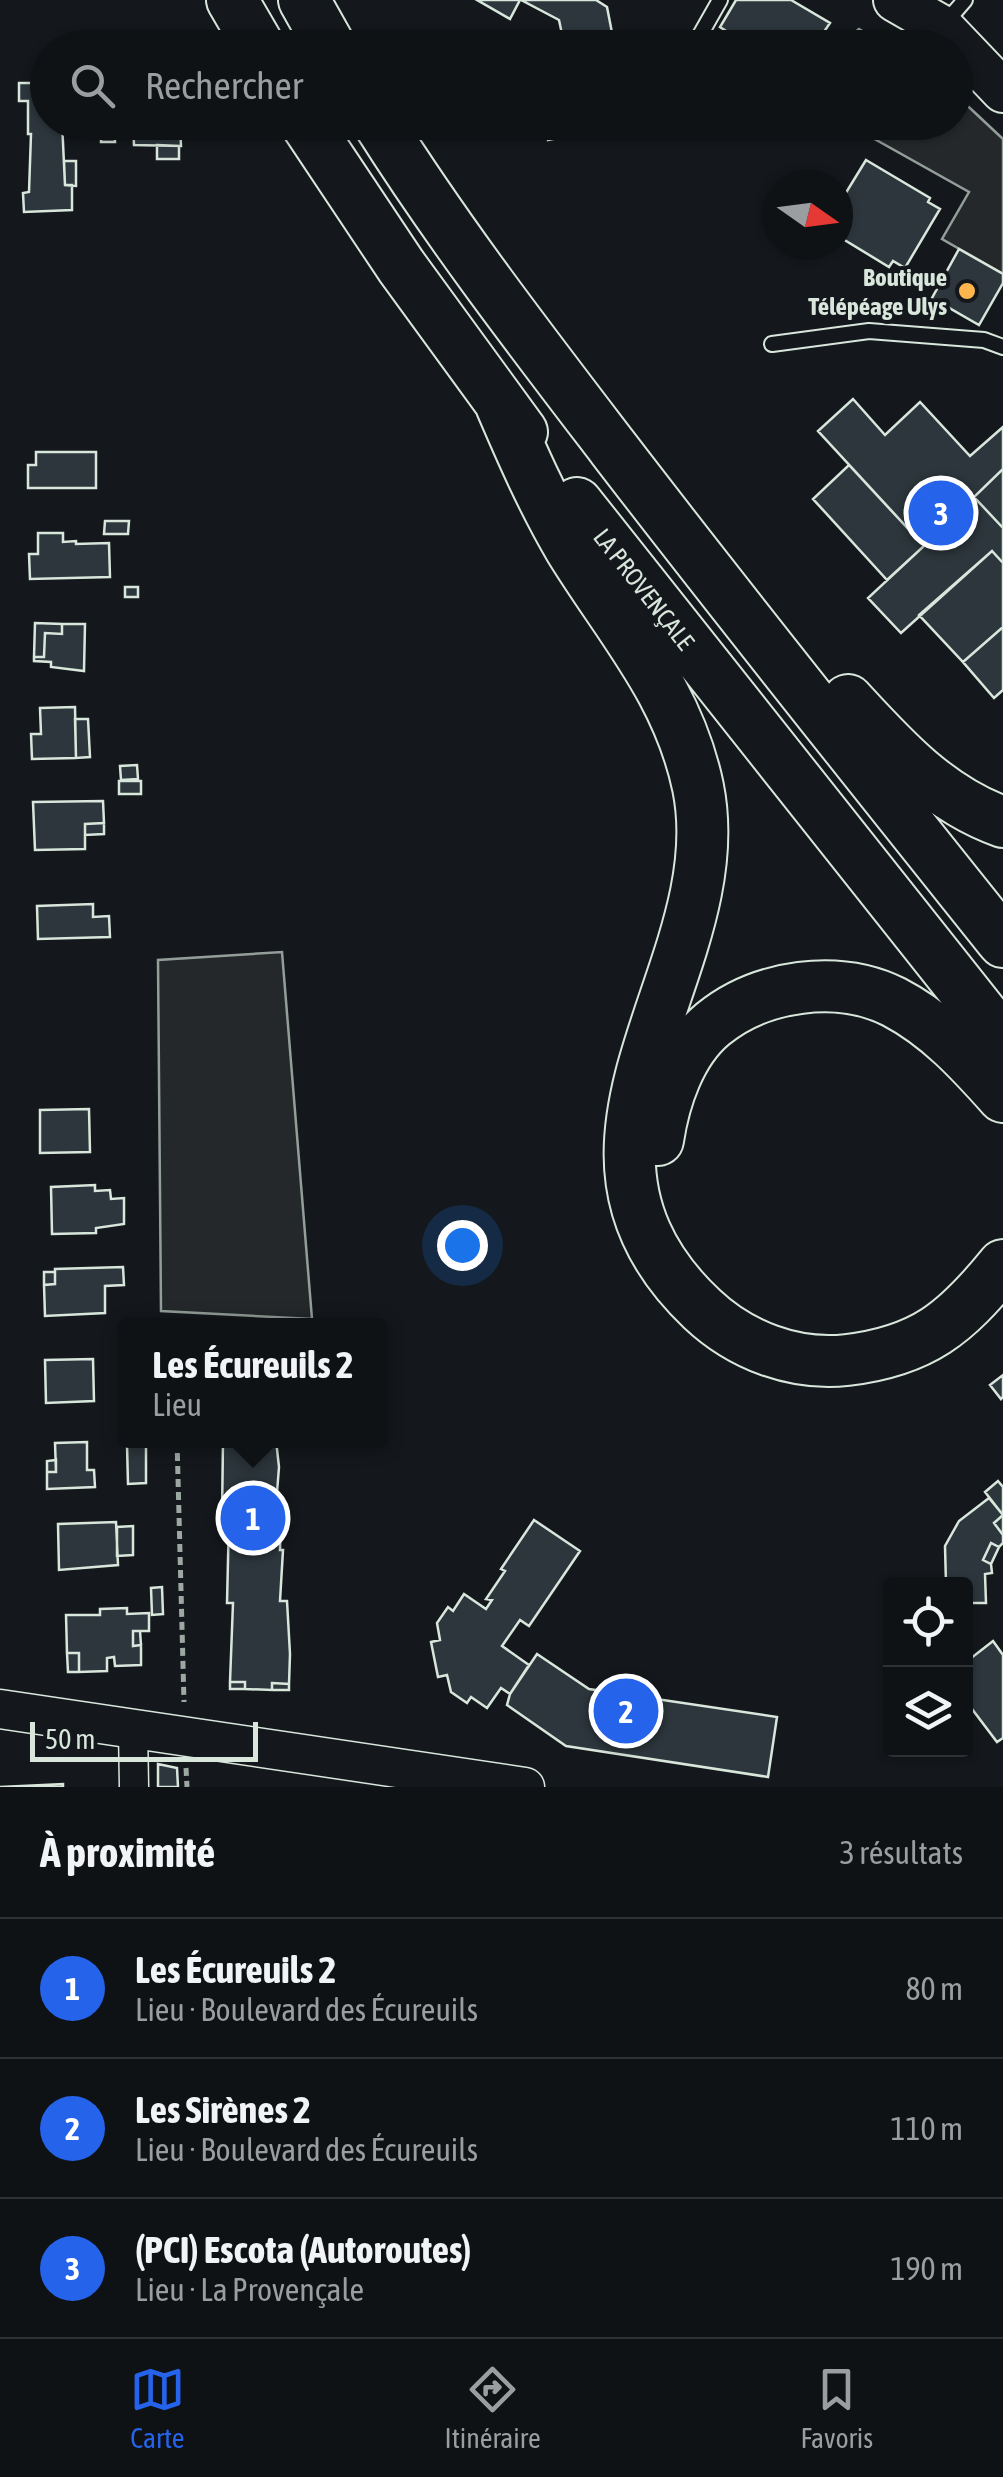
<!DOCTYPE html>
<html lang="fr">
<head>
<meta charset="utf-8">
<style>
  body { margin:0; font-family:"Asap Condensed",sans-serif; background:#181b1e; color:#f1f3f6 }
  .controls { position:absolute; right:30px; bottom:30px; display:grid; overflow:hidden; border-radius:10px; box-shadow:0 2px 8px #0004 }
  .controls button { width:90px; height:90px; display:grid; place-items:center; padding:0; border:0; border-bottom:2px solid #2f3234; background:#0f1215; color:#f1f3f6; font:50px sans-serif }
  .compass { position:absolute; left:763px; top:170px; width:90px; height:90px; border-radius:50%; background:#0f1215; box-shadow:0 2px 8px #0004; rotate:104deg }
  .scale { position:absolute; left:30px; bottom:25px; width:228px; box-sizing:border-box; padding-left:10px; border:5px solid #d8e6dc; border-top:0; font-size:28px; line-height:35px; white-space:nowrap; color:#d8e6dc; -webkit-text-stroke:8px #14181c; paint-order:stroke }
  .you { position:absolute; left:462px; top:1245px; width:35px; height:35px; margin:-25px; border:8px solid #fff; border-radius:50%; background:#1a73e8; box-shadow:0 0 0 15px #1a73e833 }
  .badge { display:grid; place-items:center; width:65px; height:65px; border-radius:50%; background:#2563eb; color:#fff; font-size:32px; font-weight:700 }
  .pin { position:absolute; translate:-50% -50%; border:5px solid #fff; box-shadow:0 2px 10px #0006 }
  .popup { position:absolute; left:118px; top:1318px; width:270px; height:130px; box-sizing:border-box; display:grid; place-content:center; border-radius:10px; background:#0f1215; filter:drop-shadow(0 2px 8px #0005); font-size:32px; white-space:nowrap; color:#9b9ea0 }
  .popup b { font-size:38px; color:#f1f3f6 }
  .popup::after { content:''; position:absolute; left:50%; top:100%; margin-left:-20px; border:20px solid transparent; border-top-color:#0f1215 }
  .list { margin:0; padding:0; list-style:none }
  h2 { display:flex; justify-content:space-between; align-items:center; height:130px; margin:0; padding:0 40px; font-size:42px }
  h2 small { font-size:32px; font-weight:400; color:#9b9ea0 }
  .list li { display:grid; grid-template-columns:65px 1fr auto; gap:30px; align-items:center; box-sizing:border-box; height:140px; padding:0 40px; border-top:2px solid #2f3234 }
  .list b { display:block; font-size:38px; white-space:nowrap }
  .list p { margin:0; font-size:32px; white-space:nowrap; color:#9b9ea0 }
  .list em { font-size:32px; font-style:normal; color:#9b9ea0 }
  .icon { flex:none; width:55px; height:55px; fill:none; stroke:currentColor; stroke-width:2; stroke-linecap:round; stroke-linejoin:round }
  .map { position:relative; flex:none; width:1003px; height:1787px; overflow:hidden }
  .search { position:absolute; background:#0f1215; box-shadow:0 2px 8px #0004; left:30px; right:30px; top:30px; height:110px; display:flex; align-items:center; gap:25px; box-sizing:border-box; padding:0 35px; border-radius:55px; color:#9b9ea0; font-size:38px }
  .sheet { height:550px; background:#0f1215 }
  nav { display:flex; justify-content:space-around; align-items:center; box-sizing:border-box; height:140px; border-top:2px solid #2f3234; background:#0f1215; font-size:28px; color:#9b9ea0 }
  nav a { display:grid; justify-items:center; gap:5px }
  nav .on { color:#2563eb }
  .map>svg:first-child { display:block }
  .parking { fill:#24282b; stroke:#939e99; stroke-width:2.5 }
  .building { fill:#2c363c; stroke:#d8e6dc; stroke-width:2.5 }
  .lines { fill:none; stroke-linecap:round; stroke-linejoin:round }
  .lane-casing { stroke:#d8e6dc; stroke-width:18 }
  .street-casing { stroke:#d8e6dc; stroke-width:31 }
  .secondary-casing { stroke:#d8e6dc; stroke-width:41 }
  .primary-casing { stroke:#d8e6dc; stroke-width:46 }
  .highway-casing { stroke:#d8e6dc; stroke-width:54 }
  .path { stroke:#9da8a2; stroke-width:5; stroke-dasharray:8 5; stroke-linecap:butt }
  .lane { stroke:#14181c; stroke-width:14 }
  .street { stroke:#14181c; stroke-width:28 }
  .secondary { stroke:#14181c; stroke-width:38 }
  .primary { stroke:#14181c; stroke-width:42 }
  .highway { stroke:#14181c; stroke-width:50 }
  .poi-dot { fill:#ffb74d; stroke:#14181c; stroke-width:4 }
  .labels { text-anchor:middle; stroke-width:8; stroke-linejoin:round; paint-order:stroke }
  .poi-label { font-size:25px; font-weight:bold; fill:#d8e6dc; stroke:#14181c; text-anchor:end }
  .street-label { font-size:25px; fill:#d8e6dc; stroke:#14181c }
</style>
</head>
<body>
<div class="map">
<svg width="1003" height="1787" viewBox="0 0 1003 1787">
  <rect width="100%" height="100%" fill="#14181c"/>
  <path class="parking" d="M859 29 890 47H837Z
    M956 95 1003 139V274L942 239 969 192 846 123 956 122Z
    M282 952 312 1319 161 1311 158 960Z"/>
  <path class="building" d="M477 0H520L510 19Z
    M521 0H596L607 7 615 48H565L559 20Z
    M736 0H791L830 23 813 48H716L726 31 720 27Z
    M19 83H48V122H62L65 185H72V210L24 212 23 193 29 192 31 134H28V101H19Z
    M101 122H114L115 142H101Z
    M133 122H180L181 146 134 145Z
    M543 122H611V127L548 140Z
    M157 145 179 146V159H157Z
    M866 160 930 198 928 202 940 209 905 268 893 261 889 267 838 236V223L847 209 839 204Z
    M64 161H76V186L65 185Z
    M959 249 1003 274V283L979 325 932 298Z
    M853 399 885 435 920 402 970 456 1003 427V469L974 497 1003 528V563L992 551 901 633 868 598 924 546 818 431Z
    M36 452H96V488H28V465H36Z
    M849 465 924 546 887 580 813 499Z
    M1003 469V528L974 497Z
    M105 521H129L128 534H104Z
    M38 533H63V542L76 541V544L109 543 110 577 30 579 29 554H38Z
    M992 551 1003 563V627L963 662 919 615Z
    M125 587H138V597H125Z
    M35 623 62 624V634L45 633 44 657H34Z
    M62 624H85L84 671 51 667V662L34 661V657H44L45 633 62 634Z
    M1003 627V690L994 698 963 662Z
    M75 707 76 758 32 759 31 734H41L40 708Z
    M75 719H88L90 757 76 758Z
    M137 765 138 779 121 780 120 766Z
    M119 781H141V794H119Z
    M103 801 104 823 85 824V849L35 850 33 802Z
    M104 823V834L85 835V824Z
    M93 904V917L109 916 110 937 38 939 37 906Z
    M89 1109 90 1152 40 1153V1110Z
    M95 1185V1191L110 1190 111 1199 124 1198V1224L96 1228V1233L52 1234 51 1187Z
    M123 1267 124 1285 105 1286V1313L45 1316 44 1285 55 1284V1269Z
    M44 1272H55V1284L44 1285Z
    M93 1359 94 1401 46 1403 45 1360Z
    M1003 1375V1397L1001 1399 990 1385Z
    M223 1440H276L279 1467 275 1518 281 1517 280 1550H283L280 1601H287L290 1654 289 1684 272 1683V1690L245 1689V1682H230L233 1603H227L229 1518H222Z
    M87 1442V1470H94L95 1487 47 1489V1472H56L55 1443Z
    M127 1445H146V1483L128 1484Z
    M56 1460V1472H47V1461Z
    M998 1481 1003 1487V1535L994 1523 1003 1515 985 1492Z
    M989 1498 1003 1515 994 1523 1003 1535V1543L999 1547 991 1543 983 1560 991 1564 992 1573 985 1574 986 1603H966V1584H946L945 1546 959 1521Z
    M534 1520 580 1551 529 1626 520 1620 502 1646 529 1665 510 1694 501 1688 487 1708 471 1697 467 1703 451 1692 447 1675 438 1677 431 1642 440 1640 437 1623 448 1607 453 1611 464 1594 486 1609 492 1600 486 1599 505 1571 501 1569Z
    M116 1522 118 1565 59 1570 58 1524Z
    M133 1526V1555L117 1556V1527Z
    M991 1543 999 1547 991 1564 983 1560Z
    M162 1587 163 1614 152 1615 151 1588Z
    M127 1608V1614L149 1613V1631H133V1646L141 1645V1665L115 1666 114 1657 107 1658V1671L79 1672V1653H67L66 1615H100V1609Z
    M133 1631H140L141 1645 133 1646Z
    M993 1641 1003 1655V1738L997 1742 966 1701V1662Z
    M67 1653H79V1672H68Z
    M537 1654 589 1689 777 1717 768 1777 566 1746 507 1705 510 1694Z
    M230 1682H245V1689H230Z
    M272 1683 289 1684V1690H272Z
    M158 1764 177 1768 178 1787H158Z
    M63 1784V1787H0Z"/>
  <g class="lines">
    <g class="lane-casing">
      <path id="lane" d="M946 22 965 0
        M699 37 720 0
        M772 344 869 331 984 340 1003 347"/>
    </g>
    <g class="street-casing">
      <path id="street" d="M133 1729 134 1787"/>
    </g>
    <g class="secondary-casing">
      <path id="secondary" d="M0 1709 525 1787"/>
    </g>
    <g class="primary-casing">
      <path id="primary" d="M895 0 942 27 1003 91"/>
    </g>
    <g class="highway-casing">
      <path id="highway" d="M232 0 260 48
        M304 0 331 48
        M305 122 401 266 522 432
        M378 122C450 236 532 342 613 448 741 615 872 778 1003 942
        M501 405C522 454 543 502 570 548 619 628 678 691 698 787 735 968 524 1141 702 1309 740 1345 794 1366 847 1360 923 1351 956 1323 1003 1265
        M577 503 1003 1040
        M848 700C893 749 938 799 1003 822
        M658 1140C664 1100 680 1051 713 1024 761 985 838 974 894 1002 938 1025 970 1060 1003 1097"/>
    </g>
    <path class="path" d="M177 1440 184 1702
      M186 1768 187 1787"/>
    <use href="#lane" class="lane"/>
    <use href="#street" class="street"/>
    <use href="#secondary" class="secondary"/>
    <use href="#primary" class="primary"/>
    <use href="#highway" class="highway"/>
  </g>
  <circle class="poi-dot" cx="967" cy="291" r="10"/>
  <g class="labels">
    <g class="poi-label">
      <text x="947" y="286">Boutique<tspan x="947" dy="29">Télépéage Ulys</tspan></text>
    </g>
    <g class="street-label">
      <text transform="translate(644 589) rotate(52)" y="9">LA PROVENÇALE</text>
    </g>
  </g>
</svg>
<div class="controls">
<button><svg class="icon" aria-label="locate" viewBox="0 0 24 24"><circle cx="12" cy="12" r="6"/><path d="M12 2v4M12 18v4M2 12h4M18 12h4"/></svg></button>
<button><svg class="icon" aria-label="layers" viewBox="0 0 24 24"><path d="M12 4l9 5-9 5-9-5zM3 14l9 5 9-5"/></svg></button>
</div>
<svg class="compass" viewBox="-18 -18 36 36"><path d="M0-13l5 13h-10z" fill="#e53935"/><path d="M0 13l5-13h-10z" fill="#9b9ea0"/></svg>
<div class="scale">50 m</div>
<div class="you"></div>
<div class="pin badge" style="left:253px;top:1518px">1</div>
<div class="popup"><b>Les Écureuils 2</b>Lieu</div>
<div class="pin badge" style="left:626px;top:1711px">2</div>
<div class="pin badge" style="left:941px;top:513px">3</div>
<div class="search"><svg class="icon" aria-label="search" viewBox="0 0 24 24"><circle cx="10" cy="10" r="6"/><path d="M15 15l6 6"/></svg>Rechercher</div>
</div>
<section class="sheet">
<h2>À proximité<small>3 résultats</small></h2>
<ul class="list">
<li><span class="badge">1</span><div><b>Les Écureuils 2</b><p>Lieu · Boulevard des Écureuils</p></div><em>80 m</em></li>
<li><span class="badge">2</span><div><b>Les Sirènes 2</b><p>Lieu · Boulevard des Écureuils</p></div><em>110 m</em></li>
<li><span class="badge">3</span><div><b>(PCI) Escota (Autoroutes)</b><p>Lieu · La Provençale</p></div><em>190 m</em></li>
</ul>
</section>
<nav>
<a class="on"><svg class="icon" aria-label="map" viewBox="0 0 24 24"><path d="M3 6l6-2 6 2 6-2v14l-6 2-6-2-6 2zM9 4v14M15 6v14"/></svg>Carte</a>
<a><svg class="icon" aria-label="directions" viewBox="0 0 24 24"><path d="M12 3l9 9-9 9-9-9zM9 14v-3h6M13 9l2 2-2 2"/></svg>Itinéraire</a>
<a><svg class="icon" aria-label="saved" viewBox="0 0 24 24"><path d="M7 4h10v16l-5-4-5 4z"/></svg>Favoris</a>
</nav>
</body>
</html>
